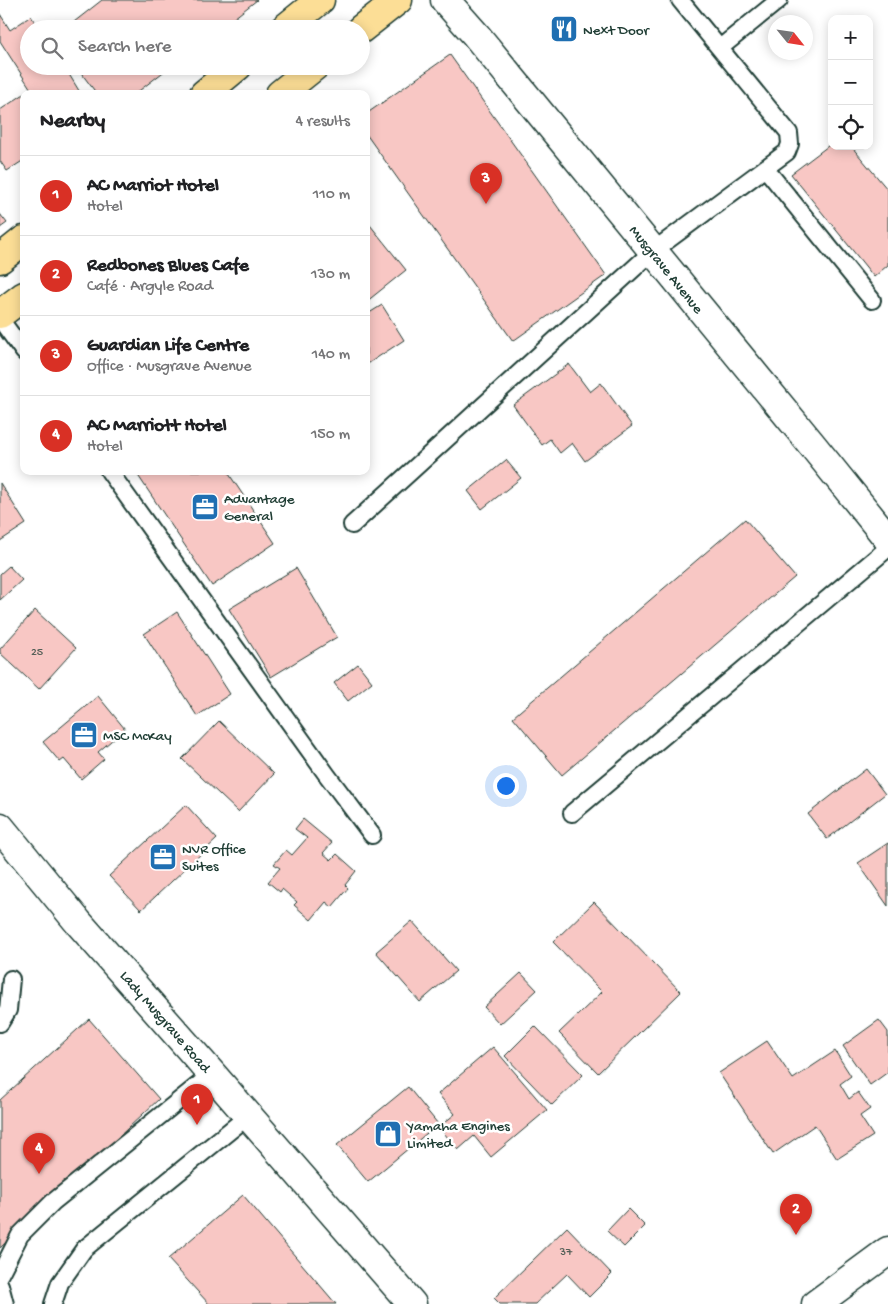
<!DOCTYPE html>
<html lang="en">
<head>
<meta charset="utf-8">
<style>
  body { margin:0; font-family:"Gochi Hand",sans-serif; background:#f2f2f2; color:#202124 }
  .controls { position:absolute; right:15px; top:15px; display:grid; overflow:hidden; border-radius:10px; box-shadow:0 2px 12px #0003 }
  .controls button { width:45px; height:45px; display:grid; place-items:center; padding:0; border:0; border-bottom:1px solid #e0e0e0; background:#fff; color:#202124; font:25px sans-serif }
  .compass { position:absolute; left:768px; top:15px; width:45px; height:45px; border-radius:50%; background:#fff; box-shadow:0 2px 12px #0003; rotate:120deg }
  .you { position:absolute; left:505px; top:785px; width:18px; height:18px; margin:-12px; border:4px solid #fff; border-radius:50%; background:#1a73e8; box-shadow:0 0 0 8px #1a73e833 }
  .badge { display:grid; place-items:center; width:32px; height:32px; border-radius:50%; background:#d93025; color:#fff; font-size:16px; font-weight:700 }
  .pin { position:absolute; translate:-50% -41px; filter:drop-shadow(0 1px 2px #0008) }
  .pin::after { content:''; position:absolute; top:26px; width:18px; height:15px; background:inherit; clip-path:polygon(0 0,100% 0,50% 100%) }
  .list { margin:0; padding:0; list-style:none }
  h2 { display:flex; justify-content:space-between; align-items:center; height:65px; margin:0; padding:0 20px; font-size:21px }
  h2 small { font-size:16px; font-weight:400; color:#757577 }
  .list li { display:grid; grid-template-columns:32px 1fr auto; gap:15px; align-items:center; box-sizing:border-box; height:80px; padding:0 20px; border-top:1px solid #e0e0e0 }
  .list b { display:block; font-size:19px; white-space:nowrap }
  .list p { margin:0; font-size:16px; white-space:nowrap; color:#757577 }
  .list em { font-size:16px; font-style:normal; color:#757577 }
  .icon { flex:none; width:28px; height:28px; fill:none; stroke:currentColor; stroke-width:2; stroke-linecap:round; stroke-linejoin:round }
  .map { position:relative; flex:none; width:888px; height:1304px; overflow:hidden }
  .search { position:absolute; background:#fff; box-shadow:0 2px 12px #0003; left:20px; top:20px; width:350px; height:55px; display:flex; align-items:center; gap:12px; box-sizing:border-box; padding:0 18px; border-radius:28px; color:#757577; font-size:19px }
  .panel { position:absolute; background:#fff; box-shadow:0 2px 12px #0003; left:20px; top:90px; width:350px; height:385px; border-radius:10px }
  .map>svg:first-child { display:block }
  .building { fill:#f8c7c4; stroke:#1f3d34 }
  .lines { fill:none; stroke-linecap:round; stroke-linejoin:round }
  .service-casing { stroke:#1f3d34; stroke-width:20 }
  .minor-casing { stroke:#1f3d34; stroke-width:31 }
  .secondary-casing { stroke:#1f3d34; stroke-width:31 }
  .primary-casing { stroke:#1f3d34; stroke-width:31 }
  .service { stroke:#fff; stroke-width:16 }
  .minor { stroke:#fff; stroke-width:28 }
  .secondary { stroke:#fff; stroke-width:28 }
  .primary { stroke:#fcde96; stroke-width:28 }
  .labels { text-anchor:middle; stroke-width:5; stroke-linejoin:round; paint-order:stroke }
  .number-label { font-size:12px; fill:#556058 }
  .poi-label { font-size:15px; fill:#1f3d34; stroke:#fff; text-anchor:start }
  .street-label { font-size:15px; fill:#1f3d34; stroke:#fff }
</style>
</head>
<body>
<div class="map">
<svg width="888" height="1304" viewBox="0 0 888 1304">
  <rect width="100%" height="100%" fill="#fff"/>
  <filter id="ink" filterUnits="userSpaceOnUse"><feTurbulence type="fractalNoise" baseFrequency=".02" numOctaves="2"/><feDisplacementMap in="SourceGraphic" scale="10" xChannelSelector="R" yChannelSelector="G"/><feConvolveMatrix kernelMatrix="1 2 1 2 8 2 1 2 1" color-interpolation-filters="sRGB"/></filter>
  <g filter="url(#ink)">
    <path class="building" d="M102 0H257L220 29H65Z
      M0 14 10 30 31 16 39 29H29V66H64L81 94H34L0 41Z
      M450 55 606 275 513 341 366 134V114Z
      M76 66H171L135 94H97Z
      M24 94V160L7 171 0 161V110Z
      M832 143V146H851L888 190V265L874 277 791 174Z
      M0 214 7 223 0 228Z
      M366 220 406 270 366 302Z
      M382 305 404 340 366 365V315Z
      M569 364 590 392 601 383 632 426 585 461 572 443 560 453 550 439 542 445 513 405Z
      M506 460 521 478 482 509 468 491Z
      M135 471H227L275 543 212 586Z
      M0 483 26 524 0 541Z
      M745 519 795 577 562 775 513 717Z
      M9 566 22 580 0 600V574Z
      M296 568 337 637 271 677 229 609Z
      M35 610 76 648 39 689 0 653V649Z
      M177 612 230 694 197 716 144 634Z
      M358 664 372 682 348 701 334 683Z
      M98 696 125 729 98 752 104 759 81 779 64 759 60 762 43 742Z
      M219 721 274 774 238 812 182 759Z
      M866 769 885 794 827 839 808 814Z
      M186 805 217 839 141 910 109 876Z
      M303 819 332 843 323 853 331 860 337 854 356 871 345 885 348 888 332 907 326 902 311 920 294 905 297 902 282 889 280 892 268 882 280 868 274 864 286 850 292 855 307 838 295 829Z
      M888 843V906L858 863Z
      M594 902 681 992 598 1073 559 1033 602 992 553 942Z
      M412 921 456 971 420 1002 376 952Z
      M521 973 537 990 500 1024 484 1007Z
      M89 1019 159 1099 0 1248V1100Z
      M879 1020 888 1032V1072L870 1085 843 1046Z
      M535 1026 583 1075 552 1105 505 1056Z
      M767 1041 793 1079 835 1051 851 1076 840 1084 849 1099 858 1092 870 1109 860 1116 873 1136 837 1159 815 1125 773 1154 719 1073Z
      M493 1047 547 1110 491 1157 474 1136 458 1150 439 1127 455 1114 438 1094Z
      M408 1087 438 1124 368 1182 337 1145Z
      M243 1195 336 1304H209L168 1259Z
      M628 1209 645 1226 624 1247 607 1231Z
      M567 1227 612 1274 589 1297 567 1274 535 1304H500L494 1298Z"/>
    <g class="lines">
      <g class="service-casing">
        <path id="service" d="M720 48 779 0
          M765 168 872 300
          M0 319 24 352
          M109 471 327 775 372 835
          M352 525 653 251 787 152 790 144 789 133 680 0
          M572 813 888 548
          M0 1023 8 1010 11 979
          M0 1274 20 1235 53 1202 212 1074
          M0 1285 5 1304
          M53 1304 60 1283 84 1249 248 1116"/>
      </g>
      <g class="minor-casing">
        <path id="minor" d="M445 0 476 35 813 446 888 539
          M816 1304 888 1251"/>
      </g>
      <g class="secondary-casing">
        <path id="secondary" d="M0 827 78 922 212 1074 412 1304"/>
      </g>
      <g class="primary-casing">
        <path id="primary" d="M284 29 320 0
          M361 29 398 0
          M204 94 238 66
          M280 94 315 66
          M0 259 24 240
          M0 314 24 296"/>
      </g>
      <use href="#service" class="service"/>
      <use href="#minor" class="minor"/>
      <use href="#secondary" class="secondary"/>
      <use href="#primary" class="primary"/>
    </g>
  </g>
  <defs>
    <g id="restaurant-square" transform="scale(1.4375)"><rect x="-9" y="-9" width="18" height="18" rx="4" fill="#1f6fb2" stroke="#fff"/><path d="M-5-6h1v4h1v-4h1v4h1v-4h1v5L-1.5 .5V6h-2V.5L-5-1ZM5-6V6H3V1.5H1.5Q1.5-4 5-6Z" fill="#fff"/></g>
    <g id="office-square" transform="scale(1.4375)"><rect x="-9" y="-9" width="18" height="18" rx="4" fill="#1f6fb2" stroke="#fff"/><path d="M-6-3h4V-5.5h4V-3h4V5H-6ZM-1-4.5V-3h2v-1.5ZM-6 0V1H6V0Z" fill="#fff"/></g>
    <g id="shop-square" transform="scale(1.4375)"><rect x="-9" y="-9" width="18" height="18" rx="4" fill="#1f6fb2" stroke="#fff"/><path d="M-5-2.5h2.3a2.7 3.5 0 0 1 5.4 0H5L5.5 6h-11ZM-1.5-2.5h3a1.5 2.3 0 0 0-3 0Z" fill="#fff"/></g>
  </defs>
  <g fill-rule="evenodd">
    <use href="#restaurant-square" x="564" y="29"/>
    <use href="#office-square" x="205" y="507"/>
    <use href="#office-square" x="84" y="735"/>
    <use href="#office-square" x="163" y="857"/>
    <use href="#shop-square" x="388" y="1134"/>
  </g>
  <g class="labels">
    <g class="number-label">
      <text x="37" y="655">25</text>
      <text x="566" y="1255">37</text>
    </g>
    <g class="poi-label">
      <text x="583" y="34">Next Door</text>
      <text x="224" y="503">Advantage<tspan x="224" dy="17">General</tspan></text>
      <text x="103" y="740">MSC McKay</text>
      <text x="182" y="853">NVR Office<tspan x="182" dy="17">Suites</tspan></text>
      <text x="407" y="1130">Yamaha Engines<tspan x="407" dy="17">Limited</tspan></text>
    </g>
    <g class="street-label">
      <text transform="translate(667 269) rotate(51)" y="5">Musgrave Avenue</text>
      <text transform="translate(166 1021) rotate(49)" y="5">Lady Musgrave Road</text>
    </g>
  </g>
</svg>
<div class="controls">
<button>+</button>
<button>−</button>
<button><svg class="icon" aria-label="locate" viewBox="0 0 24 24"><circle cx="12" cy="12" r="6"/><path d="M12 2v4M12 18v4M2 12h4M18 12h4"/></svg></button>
</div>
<svg class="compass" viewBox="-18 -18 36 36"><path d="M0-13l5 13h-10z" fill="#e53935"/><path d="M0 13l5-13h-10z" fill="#757577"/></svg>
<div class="you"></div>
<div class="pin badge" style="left:197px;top:1125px">1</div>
<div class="pin badge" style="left:796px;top:1235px">2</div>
<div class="pin badge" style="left:486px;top:204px">3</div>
<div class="pin badge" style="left:39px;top:1174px">4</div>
<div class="search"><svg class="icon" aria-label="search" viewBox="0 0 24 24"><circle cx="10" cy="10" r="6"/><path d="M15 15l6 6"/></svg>Search here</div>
<section class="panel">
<h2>Nearby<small>4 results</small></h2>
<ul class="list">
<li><span class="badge">1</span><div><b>AC Marriot Hotel</b><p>Hotel</p></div><em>110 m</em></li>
<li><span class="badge">2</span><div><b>Redbones Blues Cafe</b><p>Café · Argyle Road</p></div><em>130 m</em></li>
<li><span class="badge">3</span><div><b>Guardian Life Centre</b><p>Office · Musgrave Avenue</p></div><em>140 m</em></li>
<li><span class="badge">4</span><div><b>AC Marriott Hotel</b><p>Hotel</p></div><em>150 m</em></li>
</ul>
</section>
</div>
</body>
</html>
